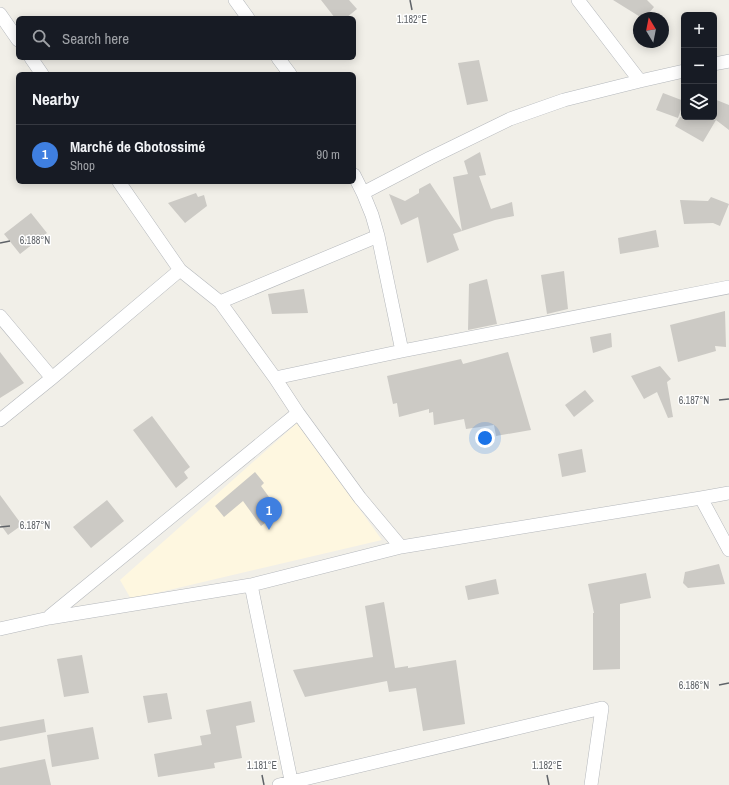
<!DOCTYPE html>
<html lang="en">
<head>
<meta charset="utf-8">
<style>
  body { margin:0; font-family:"Archivo Narrow",sans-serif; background:#20242c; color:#f1f3f6 }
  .controls { position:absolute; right:12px; top:12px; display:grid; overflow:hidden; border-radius:6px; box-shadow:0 2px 10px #0003 }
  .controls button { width:36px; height:36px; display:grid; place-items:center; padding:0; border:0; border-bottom:1px solid #363941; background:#171b24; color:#f1f3f6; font:20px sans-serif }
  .compass { position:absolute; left:633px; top:12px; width:36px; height:36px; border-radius:50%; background:#171b24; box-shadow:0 2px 10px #0003; rotate:350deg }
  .you { position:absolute; left:485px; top:438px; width:14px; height:14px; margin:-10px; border:3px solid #fff; border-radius:50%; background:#1a73e8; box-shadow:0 0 0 6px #1a73e833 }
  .badge { display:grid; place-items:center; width:26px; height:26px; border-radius:50%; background:#d93025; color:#fff; font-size:13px; font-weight:700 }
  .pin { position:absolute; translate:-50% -33px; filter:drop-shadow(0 1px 2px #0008) }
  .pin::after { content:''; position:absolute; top:21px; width:14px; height:12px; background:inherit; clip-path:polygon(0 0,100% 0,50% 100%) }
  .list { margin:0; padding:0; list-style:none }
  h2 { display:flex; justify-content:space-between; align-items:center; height:52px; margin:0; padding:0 16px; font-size:17px }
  h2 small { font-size:13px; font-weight:400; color:#9ea1a6 }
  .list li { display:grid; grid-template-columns:26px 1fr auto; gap:12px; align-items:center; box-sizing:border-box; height:60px; padding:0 16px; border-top:1px solid #363941 }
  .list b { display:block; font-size:15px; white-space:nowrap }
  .list p { margin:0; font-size:13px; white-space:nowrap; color:#9ea1a6 }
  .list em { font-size:13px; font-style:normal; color:#9ea1a6 }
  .icon { flex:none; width:22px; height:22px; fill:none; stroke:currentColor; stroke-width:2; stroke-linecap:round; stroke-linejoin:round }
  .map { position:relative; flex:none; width:729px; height:785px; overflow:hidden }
  .search { position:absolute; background:#171b24; box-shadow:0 2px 10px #0003; left:16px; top:16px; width:340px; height:44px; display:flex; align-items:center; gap:10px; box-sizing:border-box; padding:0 14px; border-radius:6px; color:#9ea1a6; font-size:15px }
  .panel { position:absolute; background:#171b24; box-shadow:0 2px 10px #0003; left:16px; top:72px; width:340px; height:112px; border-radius:6px }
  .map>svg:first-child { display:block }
  .commercial { fill:#fef7e0 }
  .building { fill:#cccac5 }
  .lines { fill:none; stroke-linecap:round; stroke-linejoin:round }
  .street-casing { stroke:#b5b8bc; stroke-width:14 }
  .street { stroke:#fff; stroke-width:13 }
  .ticks { fill:none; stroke:#5f6368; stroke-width:1.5 }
  .ticks-label { font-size:10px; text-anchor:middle; fill:#5f6368; stroke:#fff; stroke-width:3; stroke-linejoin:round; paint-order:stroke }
</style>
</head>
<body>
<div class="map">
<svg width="729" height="785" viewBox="0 0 729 785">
  <rect width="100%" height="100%" fill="#f1efe8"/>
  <path class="commercial" d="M297 423 382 540 131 599 120 580Z"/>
  <path class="building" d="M321 0H349L357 9 346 18H335Z
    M613 0H647L654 7 645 18H642Z
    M479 60 488 101 467 105 458 63Z
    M663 93 684 101 678 118 656 110Z
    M714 99 729 105V130L716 120 703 142 675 126 680 117H714Z
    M480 152 486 175 479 176 491 209 512 202 514 216 495 220 453 234 459 250 427 263 418 217 401 225 389 194 405 201 419 193V189L430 183 462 231 453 177 468 174 464 161Z
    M196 193 198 197 204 195 207 206 185 223 168 203Z
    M711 197 729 204 720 226 713 223 684 224 680 200 708 201Z
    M31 213 47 233 20 254 4 234Z
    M656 230 659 247 620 254 618 238Z
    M564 271 568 309 547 314 541 275Z
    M487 279 497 324 468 330 469 284Z
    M304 289 308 313 272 314 268 294Z
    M725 311 726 347 715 346 716 351 678 362 670 325Z
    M611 333 612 347 593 353 590 337Z
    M0 352 24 383 0 398Z
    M508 352 531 430 496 436 494 425 466 429 464 419 434 425 433 412 429 413V409L399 417 397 403 393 404 387 376 461 359 463 364Z
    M660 366 671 379 667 382 673 417 668 418 657 392 644 399 631 376Z
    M585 390 594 401 574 417 565 405Z
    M152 416 190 467 184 472 188 478 176 488 133 430Z
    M582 449 586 472 562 477 558 454Z
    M255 472 264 483 261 486 280 512 261 526 243 501 224 517 215 506Z
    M0 495 22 525 8 535 0 524Z
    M107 500 124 521 91 548 73 527Z
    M719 564 725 584 688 588 683 583 685 572Z
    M646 573 651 598 620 604V669L593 670V613H594L588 584Z
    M496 579 499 594 468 600 465 586Z
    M384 602 395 668 408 666V668L456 660 465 724 423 731 416 688 389 692 387 681 305 697 293 670 373 657 365 606Z
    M82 655 89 693 64 697 57 659Z
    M167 693 172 719 148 723 143 696Z
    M251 701 255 722 236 726 242 758 214 763 215 768 158 777 154 754 202 745 200 736 211 734 206 710Z
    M44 719 46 732 0 741V727Z
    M93 727 99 759 52 767 47 735Z
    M45 759 51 785H0V768Z"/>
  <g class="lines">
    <g class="street-casing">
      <path id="street" d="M235 0 248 18
        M578 0 640 81
        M0 14 18 40
        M31 58 42 74
        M278 58 290 74
        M714 64 729 61
        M354 175 363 193 372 215 378 236 402 351
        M119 182 180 270 220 302 275 378 298 413 360 498 401 547
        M363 193 430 158 510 119 564 100 640 81 684 71
        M220 302 378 236
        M0 316 52 378
        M275 378 402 351 729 287
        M0 420 52 378 180 270
        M701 498 729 550
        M251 585 292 785
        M50 616 298 413
        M0 629 49 618 251 585 401 547 701 498 729 493
        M279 785 602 708 591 785"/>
    </g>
    <use href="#street" class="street"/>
  </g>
  <path class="ticks" d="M410 0 412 10M0 243 10 241M719 400 729 399M0 527 10 526M719 685 729 683M262 775 264 785M547 775 549 785"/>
  <g class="ticks-label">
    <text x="412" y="23">1.182°E</text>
    <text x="35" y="244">6.188°N</text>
    <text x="694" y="404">6.187°N</text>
    <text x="35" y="529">6.187°N</text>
    <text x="694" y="689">6.186°N</text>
    <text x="262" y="769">1.181°E</text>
    <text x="547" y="769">1.182°E</text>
  </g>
</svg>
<div class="controls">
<button>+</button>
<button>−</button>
<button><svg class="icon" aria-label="layers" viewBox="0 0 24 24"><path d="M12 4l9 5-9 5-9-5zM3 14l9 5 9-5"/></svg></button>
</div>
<svg class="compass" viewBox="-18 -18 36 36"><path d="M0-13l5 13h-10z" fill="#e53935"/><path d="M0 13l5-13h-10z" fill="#9ea1a6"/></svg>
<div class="you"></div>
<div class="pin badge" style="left:269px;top:530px;background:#3f7fe0">1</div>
<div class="search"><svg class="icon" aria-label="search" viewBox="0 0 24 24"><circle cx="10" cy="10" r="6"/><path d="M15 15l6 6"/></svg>Search here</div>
<section class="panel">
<h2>Nearby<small></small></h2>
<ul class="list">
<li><span class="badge" style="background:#3f7fe0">1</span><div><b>Marché de Gbotossimé</b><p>Shop</p></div><em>90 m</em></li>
</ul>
</section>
</div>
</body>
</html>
